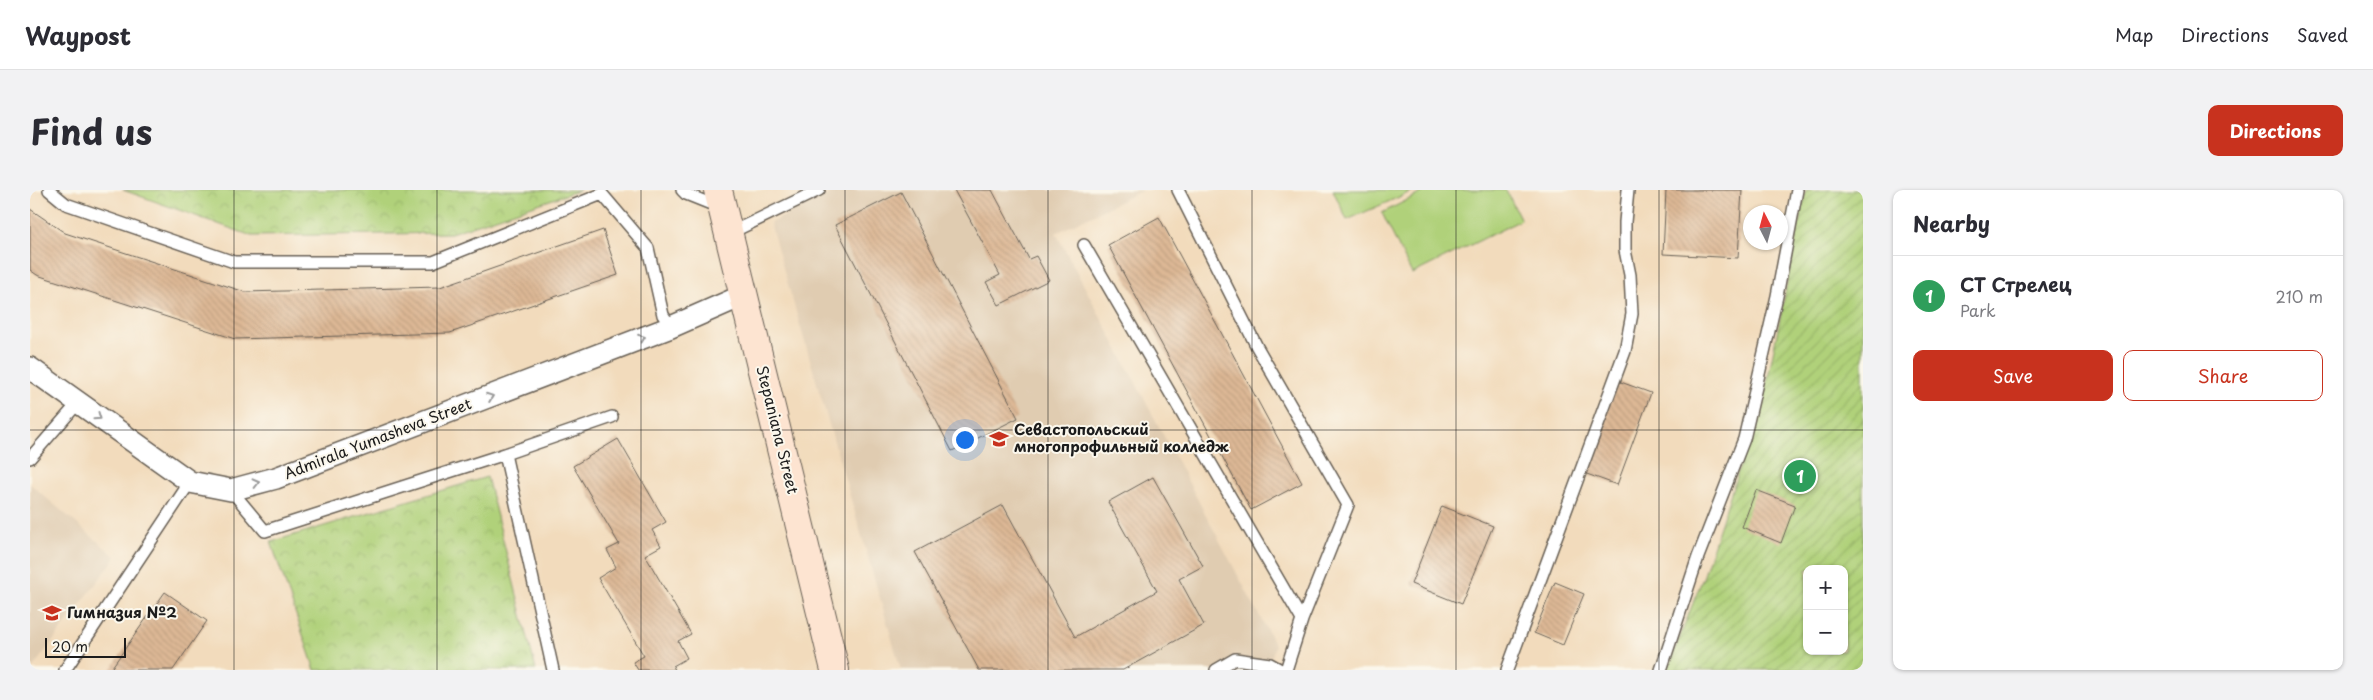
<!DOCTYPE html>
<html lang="en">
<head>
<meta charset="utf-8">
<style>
  body { margin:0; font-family:"Playpen Sans",sans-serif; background:#f2f2f3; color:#2b2b33 }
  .controls { position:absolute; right:15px; bottom:15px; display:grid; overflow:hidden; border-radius:10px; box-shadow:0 1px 4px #0004 }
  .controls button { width:45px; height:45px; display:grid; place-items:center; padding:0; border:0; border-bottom:1px solid #e1e1e2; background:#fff; color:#2b2b33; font:25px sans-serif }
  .compass { position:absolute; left:1713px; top:15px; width:45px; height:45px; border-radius:50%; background:#fff; box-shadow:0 1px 4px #0004; rotate:354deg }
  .scale { position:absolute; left:15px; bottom:12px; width:81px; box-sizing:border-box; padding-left:5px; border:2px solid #1c1c1c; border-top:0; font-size:14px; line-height:18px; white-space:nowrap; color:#1c1c1c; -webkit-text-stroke:4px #fbf7ec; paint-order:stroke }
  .you { position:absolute; left:934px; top:249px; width:18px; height:18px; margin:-12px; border:4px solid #fff; border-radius:50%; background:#1a73e8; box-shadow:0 0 0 8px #1a73e833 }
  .badge { display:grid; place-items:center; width:32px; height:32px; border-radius:50%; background:#c8321e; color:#fff; font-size:16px; font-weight:700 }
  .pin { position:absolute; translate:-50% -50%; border:2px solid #fff; box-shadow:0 1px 5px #0006 }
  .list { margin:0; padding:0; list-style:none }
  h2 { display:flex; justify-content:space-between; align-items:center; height:65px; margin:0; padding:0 20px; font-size:21px }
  h2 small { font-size:16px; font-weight:400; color:#7c7c81 }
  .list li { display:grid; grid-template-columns:32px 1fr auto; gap:15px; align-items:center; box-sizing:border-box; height:80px; padding:0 20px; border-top:1px solid #e1e1e2 }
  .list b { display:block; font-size:19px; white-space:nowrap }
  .list p { margin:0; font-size:16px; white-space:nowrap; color:#7c7c81 }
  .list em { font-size:16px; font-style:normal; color:#7c7c81 }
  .actions { display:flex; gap:10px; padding:15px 20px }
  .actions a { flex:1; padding:11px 0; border:1px solid #c8321e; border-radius:10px; text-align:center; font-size:18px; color:#c8321e }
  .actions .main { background:#c8321e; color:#fff }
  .map { position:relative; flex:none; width:1833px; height:480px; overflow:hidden; border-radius:10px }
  header { display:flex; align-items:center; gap:30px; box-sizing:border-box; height:70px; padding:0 25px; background:#fff; border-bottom:1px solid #e1e1e2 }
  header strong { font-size:24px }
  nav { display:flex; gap:28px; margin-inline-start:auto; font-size:18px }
  .intro { display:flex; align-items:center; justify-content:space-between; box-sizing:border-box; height:120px; padding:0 30px }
  h1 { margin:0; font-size:35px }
  .button { padding:12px 22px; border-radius:10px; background:#c8321e; color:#fff; font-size:18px; font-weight:700 }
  main { display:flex; gap:30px; padding:0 30px }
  aside { flex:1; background:#fff; border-radius:10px; box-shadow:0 1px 4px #0004 }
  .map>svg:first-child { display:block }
  .built { fill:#e0ccb1 }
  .grass { fill:#b0d17a; stroke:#66764b }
  .park { fill:url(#park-crowns); stroke:#66764b }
  .garden { fill:url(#garden-furrows); stroke:#66764b; fill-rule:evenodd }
  .building { fill:url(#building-back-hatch) }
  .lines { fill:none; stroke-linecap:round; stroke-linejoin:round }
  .service-casing { stroke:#675f54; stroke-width:14 }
  .minor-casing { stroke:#675f54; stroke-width:24 }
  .secondary-casing { stroke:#675f54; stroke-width:30 }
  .service { stroke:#fff; stroke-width:11 }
  .minor { stroke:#fff; stroke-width:21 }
  .secondary { stroke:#fde4d1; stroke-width:28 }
  .oneway { stroke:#999 }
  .grid { fill:none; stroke:#1c1c1c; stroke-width:1; stroke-opacity:0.55 }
  .labels { text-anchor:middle; stroke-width:4; stroke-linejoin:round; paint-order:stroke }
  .street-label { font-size:15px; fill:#1c1c1c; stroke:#fbf7ec }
  .poi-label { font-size:15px; font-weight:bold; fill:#1c1c1c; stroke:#fbf7ec; text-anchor:start }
</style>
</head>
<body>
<header>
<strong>Waypost</strong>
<nav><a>Map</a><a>Directions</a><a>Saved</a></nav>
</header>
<div class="intro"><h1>Find us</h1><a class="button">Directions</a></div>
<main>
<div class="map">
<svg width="1833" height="480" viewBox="0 0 1833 480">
  <defs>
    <pattern id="park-crowns" width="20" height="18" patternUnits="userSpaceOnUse" patternTransform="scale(1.25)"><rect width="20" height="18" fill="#b0d17a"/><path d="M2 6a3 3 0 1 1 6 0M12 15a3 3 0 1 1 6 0" fill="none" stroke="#97b369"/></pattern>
    <pattern id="garden-furrows" width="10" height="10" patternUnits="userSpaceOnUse" patternTransform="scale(1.25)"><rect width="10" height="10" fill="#b0d17a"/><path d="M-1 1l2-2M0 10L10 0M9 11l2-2" fill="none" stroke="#97b369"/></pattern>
    <pattern id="building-back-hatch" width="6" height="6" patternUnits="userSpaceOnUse" patternTransform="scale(1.25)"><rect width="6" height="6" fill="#ddb895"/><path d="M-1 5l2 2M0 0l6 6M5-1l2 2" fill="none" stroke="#bd9e80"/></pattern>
  </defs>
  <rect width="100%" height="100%" fill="#fbf7ec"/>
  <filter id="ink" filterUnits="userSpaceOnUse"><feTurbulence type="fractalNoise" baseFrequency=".02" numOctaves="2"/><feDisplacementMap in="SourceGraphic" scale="10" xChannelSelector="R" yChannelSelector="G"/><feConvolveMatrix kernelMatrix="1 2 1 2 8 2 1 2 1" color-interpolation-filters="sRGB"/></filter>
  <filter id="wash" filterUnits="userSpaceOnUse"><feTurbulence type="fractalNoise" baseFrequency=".0096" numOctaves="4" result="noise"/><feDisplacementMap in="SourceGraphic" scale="20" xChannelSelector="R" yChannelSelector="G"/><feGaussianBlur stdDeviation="1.12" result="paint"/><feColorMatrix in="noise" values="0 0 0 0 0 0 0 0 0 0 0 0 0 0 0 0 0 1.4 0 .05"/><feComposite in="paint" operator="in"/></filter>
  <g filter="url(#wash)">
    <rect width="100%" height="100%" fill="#f2dbbc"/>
    <path class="built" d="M806 0H1113L1026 43 1245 455 1238 480H871L740 33Z
      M0 294 86 367 1 480H0Z"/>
    <path class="grass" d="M1303 0H1385L1317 30Z
      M1397 0H1476L1491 30 1382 84 1352 23Z"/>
    <path class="park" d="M93 0H550L421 43 222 46Z
      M457 287 506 480H285L241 352Z"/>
    <path class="garden" d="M1776 0H1833V480H1637L1674 385 1737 193ZM1777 379H1814V461H1777Z"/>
    <g id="blocks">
      <path class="building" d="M924 0H962L999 69 1006 66 1019 90 969 115 956 92 970 85Z
        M1636 0H1712L1708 68 1633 64Z
        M871 2 988 228 922 261 805 35Z
        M0 19 35 43 215 102 410 97 573 40 588 85 420 143 205 149 7 85 0 80Z
        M1129 27 1272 293 1221 320 1078 55Z
        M1588 191 1621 203 1587 295 1554 283Z
        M588 249 636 332 622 340 631 356 615 365 661 444 648 451 657 468 643 476 645 480H608L603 472 614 466 568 388 586 377 577 360 589 354 543 276Z
        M1123 287 1173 376 1149 389 1174 435 1093 480H949L885 362 973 315 1045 447 1127 401 1078 312Z
        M1726 300 1765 315 1751 353 1712 337Z
        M1412 316 1463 336 1431 414 1381 394Z
        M1525 392 1554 404 1533 455 1504 443Z
        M135 402 177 431 143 480H80Z"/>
    </g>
  </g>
  <g filter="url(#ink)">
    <use href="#blocks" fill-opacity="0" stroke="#675f54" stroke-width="1"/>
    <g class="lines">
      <g class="service-casing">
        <path id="service" d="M19 0 36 14 204 72H403L572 4 618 58 633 125 641 137
          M652 0 656 4 691 18
          M1148 0 1227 157 1318 315 1272 430 1256 480
          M700 43 789 0
          M1054 55 1272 430
          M475 264 582 227
          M0 268 48 213
          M201 300 235 341 475 264 523 480
          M35 480 160 292
          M1186 480 1205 469 1240 474 1251 480
          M1477 480 1595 161 1602 124 1600 85 1595 60V32L1598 0
          M1631 480 1668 367 1714 249 1747 106 1767 0"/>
      </g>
      <g class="minor-casing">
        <path id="minor" d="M0 178 160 292 201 300 246 288 641 137 714 105"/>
      </g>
      <g class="secondary-casing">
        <path id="secondary" d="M688 0 805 480"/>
      </g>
      <use href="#service" class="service"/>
      <use href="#minor" class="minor"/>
      <use href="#secondary" class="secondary"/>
    </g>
    <defs><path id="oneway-chevron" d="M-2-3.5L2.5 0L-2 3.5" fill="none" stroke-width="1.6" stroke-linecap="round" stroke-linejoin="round" transform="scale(1.25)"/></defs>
    <g class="oneway">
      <use href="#oneway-chevron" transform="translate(612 148) rotate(-21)"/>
      <use href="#oneway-chevron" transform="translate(460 207) rotate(-21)"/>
      <use href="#oneway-chevron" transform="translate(68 227) rotate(35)"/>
      <use href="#oneway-chevron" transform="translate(226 293) rotate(-14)"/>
    </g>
  </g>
  <path class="grid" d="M204 0V480M407 0V480M611 0V480M815 0V480M1018 0V480M1222 0V480M1426 0V480M1629 0V480M0 240H1833"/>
  <defs>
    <g id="university-bare" transform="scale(1.5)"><path d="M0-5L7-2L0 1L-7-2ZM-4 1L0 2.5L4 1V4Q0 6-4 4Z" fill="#c8321e" stroke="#fbf7ec" stroke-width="2.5" paint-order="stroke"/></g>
    <g id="school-bare" transform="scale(1.5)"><path d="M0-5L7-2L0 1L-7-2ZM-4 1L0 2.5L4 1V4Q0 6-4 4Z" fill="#c8321e" stroke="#fbf7ec" stroke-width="2.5" paint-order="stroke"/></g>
  </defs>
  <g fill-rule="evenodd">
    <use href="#university-bare" x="969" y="249"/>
    <use href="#school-bare" x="22" y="423"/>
  </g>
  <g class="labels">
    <g class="street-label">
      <text transform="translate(747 240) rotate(76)" y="5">Stepaniana Street</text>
      <text transform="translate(348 249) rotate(-21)" y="5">Admirala Yumasheva Street</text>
    </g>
    <g class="poi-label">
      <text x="984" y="245">Севастопольский<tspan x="984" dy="17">многопрофильный колледж</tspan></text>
      <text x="37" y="428">Гимназия №2</text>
    </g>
  </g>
</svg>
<div class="controls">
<button>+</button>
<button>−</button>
</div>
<svg class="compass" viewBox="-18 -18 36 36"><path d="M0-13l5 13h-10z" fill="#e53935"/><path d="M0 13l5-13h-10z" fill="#7c7c81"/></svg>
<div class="scale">20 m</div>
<div class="you"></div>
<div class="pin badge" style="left:1770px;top:286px;background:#2e9e5b">1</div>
</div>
<aside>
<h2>Nearby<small></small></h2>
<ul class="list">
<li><span class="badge" style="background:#2e9e5b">1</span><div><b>СТ Стрелец</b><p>Park</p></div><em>210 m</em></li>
</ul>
<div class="actions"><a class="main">Save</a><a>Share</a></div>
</aside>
</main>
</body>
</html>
